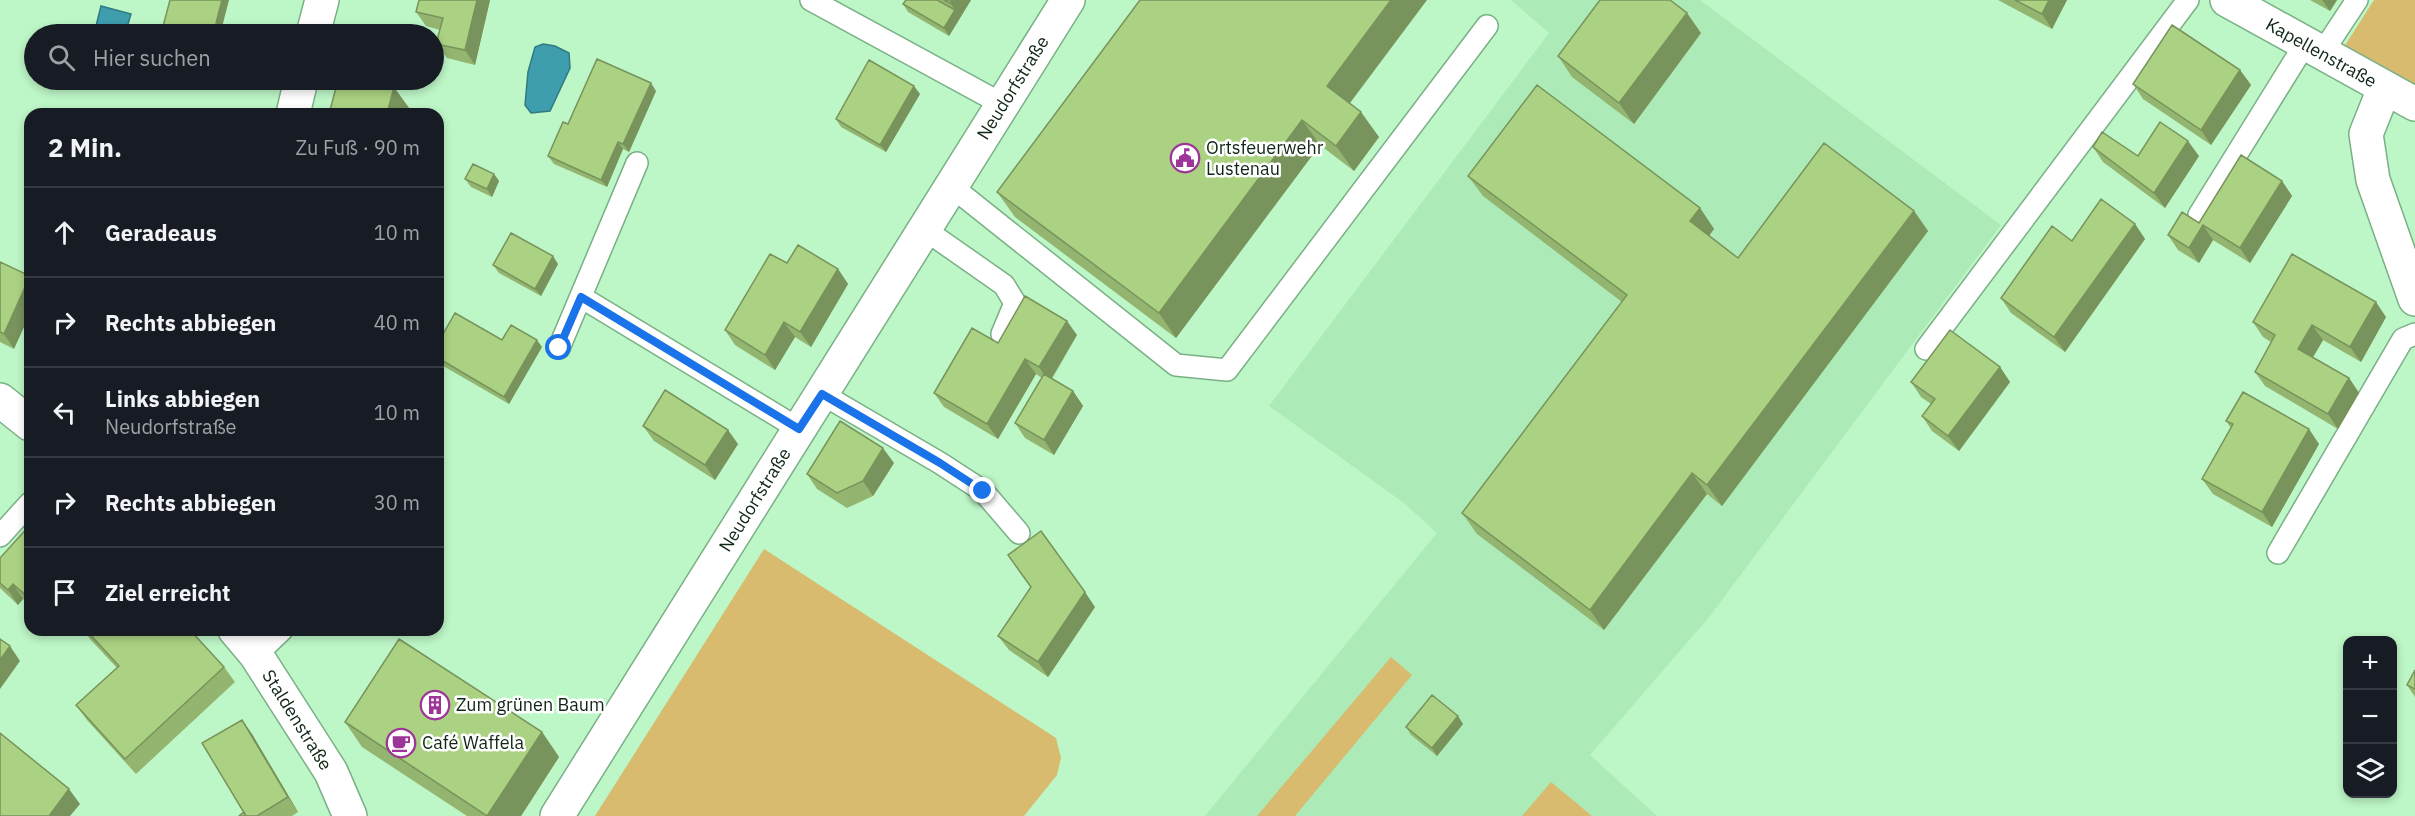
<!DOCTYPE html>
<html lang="de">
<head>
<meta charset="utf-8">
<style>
  body { margin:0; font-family:"IBM Plex Sans",sans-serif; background:#20242c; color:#f1f3f6 }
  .controls { position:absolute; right:18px; bottom:18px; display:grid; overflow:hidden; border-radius:12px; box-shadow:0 3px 9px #0003 }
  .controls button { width:54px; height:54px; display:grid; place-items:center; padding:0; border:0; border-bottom:2px solid #363941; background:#171b24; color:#f1f3f6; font:30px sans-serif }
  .stop { position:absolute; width:18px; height:18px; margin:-14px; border:4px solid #1a73e8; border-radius:50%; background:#fff }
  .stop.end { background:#1a73e8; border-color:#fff; box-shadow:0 2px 6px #0008 }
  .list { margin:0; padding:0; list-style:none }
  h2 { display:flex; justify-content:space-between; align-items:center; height:78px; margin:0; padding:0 24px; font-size:26px }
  h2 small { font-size:20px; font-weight:400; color:#9ea1a6 }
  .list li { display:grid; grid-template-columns:39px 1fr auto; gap:18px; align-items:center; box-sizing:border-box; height:90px; padding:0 24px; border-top:2px solid #363941 }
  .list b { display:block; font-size:22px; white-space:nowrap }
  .list p { margin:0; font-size:20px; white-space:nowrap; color:#9ea1a6 }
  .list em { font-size:20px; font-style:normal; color:#9ea1a6 }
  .icon { flex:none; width:33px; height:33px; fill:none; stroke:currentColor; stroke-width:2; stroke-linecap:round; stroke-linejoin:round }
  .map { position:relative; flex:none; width:2415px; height:816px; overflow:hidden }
  .search { position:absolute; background:#171b24; box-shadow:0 3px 9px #0003; left:24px; top:24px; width:420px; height:66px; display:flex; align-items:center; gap:15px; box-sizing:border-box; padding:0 21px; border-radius:33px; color:#9ea1a6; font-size:22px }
  .panel { position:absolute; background:#171b24; box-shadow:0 3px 9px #0003; left:24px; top:108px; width:420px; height:528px; border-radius:18px }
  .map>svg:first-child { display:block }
  .built { fill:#aceab8 }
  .green { fill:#d8bb6e }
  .water { fill:#3e9eae; stroke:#307a80; stroke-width:1.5 }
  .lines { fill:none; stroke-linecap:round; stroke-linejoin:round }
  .lane-casing { stroke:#7ab085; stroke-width:24 }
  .street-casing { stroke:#7ab085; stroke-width:36 }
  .lane { stroke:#fff; stroke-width:21 }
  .street { stroke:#fff; stroke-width:33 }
  .wall { fill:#93b570 }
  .shaded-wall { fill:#78935b }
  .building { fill:#abd282; stroke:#78935b; stroke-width:1.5 }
  .route { stroke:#1a73e8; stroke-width:8 }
  .labels { text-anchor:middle; stroke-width:5; stroke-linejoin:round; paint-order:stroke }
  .street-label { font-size:18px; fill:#102615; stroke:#fff }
  .poi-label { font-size:18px; fill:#102615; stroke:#fff; text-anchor:start }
</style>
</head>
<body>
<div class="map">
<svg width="2415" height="816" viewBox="0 0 2415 816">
  <rect width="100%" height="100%" fill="#bdf6c7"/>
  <path class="built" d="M1511 0H1700L2001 225 1710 616 1590 755 1657 816H1205L1437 533 1404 503 1269 406 1549 33Z"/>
  <path class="green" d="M2374 0H2415V85L2344 47Z
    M764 549 1056 738 1061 758 1057 775 1024 816H595Z
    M1391 657 1412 675 1295 816H1257Z
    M1551 782 1592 816H1522Z"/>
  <path class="water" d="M101 6 131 14 125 34H94Z
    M543 44 555 46 569 53 570 68 550 111 531 113 525 105 528 72 535 47Z"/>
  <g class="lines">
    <g class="lane-casing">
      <path id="lane" d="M811 0 1002 104
        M2322 53 2357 0
        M951 186 1176 365 1227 370 1487 26
        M2199 215 2305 44
        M924 229 1004 285 1015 303 1002 334
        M581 297 799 429
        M559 348 637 163
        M1926 349 2188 0
        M822 394 940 463 983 491 1019 533
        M0 536 30 503
        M2278 553 2403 339 2415 334
        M256 655 282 630"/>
    </g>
    <g class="street-casing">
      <path id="street" d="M2227 0 2415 104
        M313 34 322 0
        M2384 89 2366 134 2373 180 2415 299
        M293 114 301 80
        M0 400 30 424
        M235 630 256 655 331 772 350 816
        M557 816 1068 0"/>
    </g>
    <use href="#lane" class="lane"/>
    <use href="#street" class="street"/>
  </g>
  <path class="wall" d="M419 0H490L475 65 447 58 436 44 440 30 426 26 416 12Z
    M906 0H971L949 36 908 12 903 4Z
    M1998 0H2067L2052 29Z
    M2310 0H2337L2330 11Z
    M1701 33 1634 124 1572 77 1558 56Z
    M2240 70 2251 85 2211 145 2143 99 2133 84Z
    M656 91 629 152 623 149 607 187 554 164 548 156 568 124Z
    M920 94 886 152 841 127 836 119Z
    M1350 103 1379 137 1354 171 1320 145 1176 338 1015 217 997 192Z
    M2093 147 2138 156H2199L2165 208 2103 162Z
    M494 174 499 181 492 197 471 187 465 179Z
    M1468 176 1700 208 1714 229 1709 236 1738 258 1914 211 1928 231 1722 506 1707 494 1604 630 1477 534 1462 513 1622 302 1483 196Z
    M2282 181 2292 196 2250 263 2213 240 2199 263 2178 250 2168 235 2199 223Z
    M2135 224 2145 239 2065 352 2011 313 2001 298Z
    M0 262 14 349 0 342Z
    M787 263 838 269 848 284 811 347 795 337 775 370 735 345 725 330Z
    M558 264 541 296 499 273 493 265Z
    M2386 317 2361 362 2323 340 2313 357 2349 378 2359 393 2338 429 2265 386 2255 372 2271 342 2263 337 2253 322Z
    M1077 335 1052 379 1073 391 1083 406 1054 455 1025 438 1015 423 1042 378 1036 374 998 439 944 407 934 393 998 343Z
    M502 340 542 347 509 404 438 363V343Z
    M2000 367 2010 382 1959 451 1932 431 1922 416 1931 404 1921 397 1911 382Z
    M2226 421 2319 444 2272 527 2213 494 2202 479 2231 428Z
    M643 426 738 444 715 480 654 441Z
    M894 463 873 496 847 508 817 489 807 474Z
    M30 525V605L23 599 18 605 0 588V558Z
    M1095 607 1048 677 1009 650 998 636Z
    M84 630H190L224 667 235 682 136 774 87 720 76 705 117 668 90 639Z
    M2415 670V697L2407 685Z
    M242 720 252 734 298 812 292 816H239L244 812Z
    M345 722 542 732 559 757 521 816H467L362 747Z
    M1463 724 1437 756 1411 735 1406 727Z"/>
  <path class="shaded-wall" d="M222 0H229L221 31 216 23Z
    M477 0H490L475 65 465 50Z
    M952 0H971L949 36 944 28 955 10 950 3Z
    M1391 0H1427L1344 111 1327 86Z
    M2049 0H2067L2052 29 2042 14Z
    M2322 0H2337L2330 11Z
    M1687 13 1701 33 1634 124 1619 103Z
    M2240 70 2251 85 2211 145 2201 130Z
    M651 83 656 91 629 152 623 144Z
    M914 86 920 94 886 152 880 145Z
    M394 87 412 112 411 114H387Z
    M1361 112 1379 137 1354 171 1336 146Z
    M1302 120 1320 145 1176 338 1159 313Z
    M2188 141 2199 156 2165 208 2154 193Z
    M618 142 623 149 607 187 601 180Z
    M494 174 499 181 492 197 487 189Z
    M2282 181 2292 196 2250 263 2240 248Z
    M1700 208 1714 229 1704 242 1690 221Z
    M1914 211 1928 231 1722 506 1707 485Z
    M2135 224 2145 239 2065 352 2054 337Z
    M2203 225 2213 240 2199 263 2189 248Z
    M553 256 558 264 541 296 535 289Z
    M838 269 848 284 811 347 800 332Z
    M30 276V314L14 349 4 334Z
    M2376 302 2386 317 2361 362 2350 347Z
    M1067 321 1077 335 1049 382 1039 367Z
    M784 322 795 337 775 370 765 355Z
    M2312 325 2323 340 2309 364 2298 349Z
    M537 340 542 347 509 404 504 397Z
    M1025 359 1036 374 998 439 987 424Z
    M2000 367 2010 382 1959 451 1948 436Z
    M2349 378 2359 393 2338 429 2328 414Z
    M1073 391 1083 406 1054 455 1044 440Z
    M2309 429 2319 444 2272 527 2262 512Z
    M728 430 738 444 715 480 705 465Z
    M883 448 894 463 873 496 863 481Z
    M1692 473 1707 494 1604 630 1590 610Z
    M13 584 23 599 18 605 8 590Z
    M1085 592 1095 607 1048 677 1038 662Z
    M10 646 20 661 0 689V660Z
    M1458 716 1463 724 1437 756 1432 748Z
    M242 720 252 734 298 812 288 797Z
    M542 732 559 757 521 816H487Z
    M69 789 80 804 70 816H49Z"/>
  <path class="building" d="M170 0H222L216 23 261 34H161Z
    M419 0H477L465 50 436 44 443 18 416 12Z
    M906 0H937L955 10 944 28 903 4Z
    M944 0H952L950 3Z
    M1140 0H1391L1327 86 1361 112 1336 146 1302 120 1159 313 997 192Z
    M1600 0H1670L1687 13 1619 103 1558 56Z
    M2015 0H2049L2042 14Z
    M2172 25 2240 70 2201 130 2133 84Z
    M597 59 651 83 623 144 618 142 601 180 548 156 563 122 568 124Z
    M869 60 914 86 880 145 836 119Z
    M338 80H367L394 87 387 114H329Z
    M1537 85 1700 208 1690 221 1738 258 1824 143 1914 211 1707 485 1692 473 1590 610 1462 513 1627 295 1468 176Z
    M2160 122 2188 141 2154 193 2093 147 2102 132 2138 156Z
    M2241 155 2282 181 2240 248 2203 225 2189 248 2168 235 2182 212 2199 223Z
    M473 164 494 174 487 189 465 179Z
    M2101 199 2135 224 2054 337 2001 298 2052 226 2072 241Z
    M511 233 553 256 535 289 493 265Z
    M798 245 838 269 800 332 784 322 765 355 725 330 770 254 787 263Z
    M2292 254 2376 302 2350 347 2312 325 2298 349 2349 378 2328 414 2255 372 2275 335 2253 322Z
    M0 262 30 276 4 334 0 332Z
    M1025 296 1067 321 1039 367 1025 359 987 424 934 393 972 328 998 343Z
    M455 313 502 340 511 325 537 340 504 397 438 358V343Z
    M1950 330 2000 367 1948 436 1922 416 1935 399 1911 382Z
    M1044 374 1073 391 1044 440 1015 423Z
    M665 390 728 430 705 465 643 426Z
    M2243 392 2309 429 2262 512 2202 479 2233 424 2226 421Z
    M840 421 883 448 863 481 837 493 807 474Z
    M30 525V599L13 584 8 590 0 583V558Z
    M1041 531 1085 592 1038 662 998 636 1031 587 1008 555Z
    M86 630H190L224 667 125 759 76 705 119 666Z
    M0 639 10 646 0 660Z
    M399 639 542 732 487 816 345 722Z
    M2415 670V689L2407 685Z
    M1432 695 1458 716 1432 748 1406 727Z
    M242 720 288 797 257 816H246L202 743Z
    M0 733 69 789 49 816H0Z
    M244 812 246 816H239Z"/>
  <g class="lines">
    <path class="route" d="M559 348 581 297 799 429 822 394 940 463 983 491"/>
  </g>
  <defs>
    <g id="civic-ring" transform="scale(1.5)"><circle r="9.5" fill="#fff" stroke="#9d3598" stroke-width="1.5"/><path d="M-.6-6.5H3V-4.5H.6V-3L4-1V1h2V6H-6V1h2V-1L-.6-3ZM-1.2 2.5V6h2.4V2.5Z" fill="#9d3598"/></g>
    <g id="building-ring" transform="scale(1.5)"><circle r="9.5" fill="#fff" stroke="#9d3598" stroke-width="1.5"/><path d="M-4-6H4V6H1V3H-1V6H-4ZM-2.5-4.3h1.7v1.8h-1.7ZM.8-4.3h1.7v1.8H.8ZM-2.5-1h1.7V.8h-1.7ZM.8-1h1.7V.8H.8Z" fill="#9d3598"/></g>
    <g id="cafe-ring" transform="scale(1.5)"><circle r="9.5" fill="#fff" stroke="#9d3598" stroke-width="1.5"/><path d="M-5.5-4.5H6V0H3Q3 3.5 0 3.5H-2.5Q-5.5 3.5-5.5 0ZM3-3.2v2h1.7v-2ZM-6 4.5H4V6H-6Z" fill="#9d3598"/></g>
  </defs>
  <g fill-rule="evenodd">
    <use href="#civic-ring" x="1185" y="158"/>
    <use href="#building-ring" x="435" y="705"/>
    <use href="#cafe-ring" x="401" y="743"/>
  </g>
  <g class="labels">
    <g class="street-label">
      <text transform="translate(2321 53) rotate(29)" y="6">Kapellenstraße</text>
      <text transform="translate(1013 88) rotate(-58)" y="6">Neudorfstraße</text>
      <text transform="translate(755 500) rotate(-58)" y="6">Neudorfstraße</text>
      <text transform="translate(297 720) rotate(58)" y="6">Staldenstraße</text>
    </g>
    <g class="poi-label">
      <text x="1206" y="154">Ortsfeuerwehr<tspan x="1206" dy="21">Lustenau</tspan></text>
      <text x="456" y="711">Zum grünen Baum</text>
      <text x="422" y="749">Café Waffela</text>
    </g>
  </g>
</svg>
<div class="controls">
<button>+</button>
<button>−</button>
<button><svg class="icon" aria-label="layers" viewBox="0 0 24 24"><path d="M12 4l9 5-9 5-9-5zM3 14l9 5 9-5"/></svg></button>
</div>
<div class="stop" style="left:559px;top:348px"></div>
<div class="stop end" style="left:983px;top:491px"></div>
<div class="search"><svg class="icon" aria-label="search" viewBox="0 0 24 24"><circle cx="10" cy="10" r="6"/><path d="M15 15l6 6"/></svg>Hier suchen</div>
<section class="panel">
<h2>2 Min.<small>Zu Fuß · 90 m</small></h2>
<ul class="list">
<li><svg class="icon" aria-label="ahead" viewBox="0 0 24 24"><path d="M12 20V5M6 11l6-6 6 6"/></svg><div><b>Geradeaus</b></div><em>10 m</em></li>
<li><svg class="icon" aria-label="right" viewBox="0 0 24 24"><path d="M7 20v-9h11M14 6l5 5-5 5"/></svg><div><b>Rechts abbiegen</b></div><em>40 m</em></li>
<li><svg class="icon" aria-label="left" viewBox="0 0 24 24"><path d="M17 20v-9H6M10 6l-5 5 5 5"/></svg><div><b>Links abbiegen</b><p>Neudorfstraße</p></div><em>10 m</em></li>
<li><svg class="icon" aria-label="right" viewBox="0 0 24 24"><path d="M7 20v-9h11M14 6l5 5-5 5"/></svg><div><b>Rechts abbiegen</b></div><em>30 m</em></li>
<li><svg class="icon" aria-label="arrive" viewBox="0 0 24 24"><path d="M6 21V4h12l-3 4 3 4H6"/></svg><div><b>Ziel erreicht</b></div></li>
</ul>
</section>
</div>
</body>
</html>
